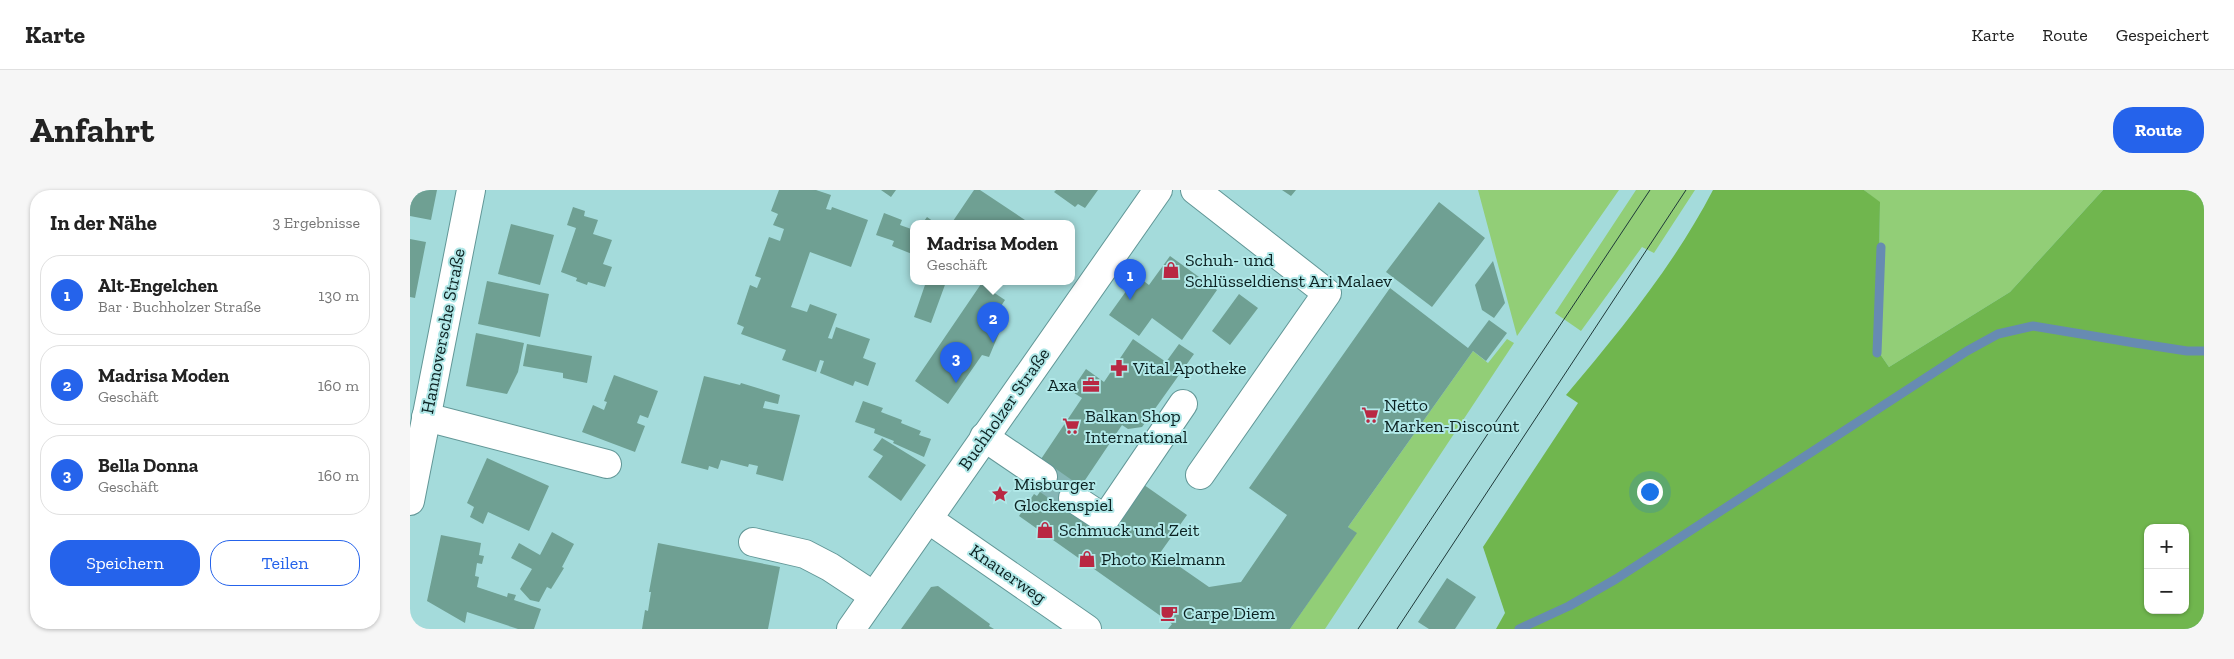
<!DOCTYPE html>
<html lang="de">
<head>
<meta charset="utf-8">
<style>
  body { margin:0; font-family:"Zilla Slab",serif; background:#f6f6f6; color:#222 }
  .controls { position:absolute; right:15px; bottom:15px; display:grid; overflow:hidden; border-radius:10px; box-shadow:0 1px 4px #0004 }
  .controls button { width:45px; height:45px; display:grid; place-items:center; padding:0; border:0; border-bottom:1px solid #e0e0e0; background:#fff; color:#222; font:25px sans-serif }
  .you { position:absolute; left:1239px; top:301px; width:18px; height:18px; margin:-12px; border:4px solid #fff; border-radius:50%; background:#1a73e8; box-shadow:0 0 0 8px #1a73e833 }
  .badge { display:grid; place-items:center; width:32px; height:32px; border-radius:50%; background:#2563eb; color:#fff; font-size:16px; font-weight:700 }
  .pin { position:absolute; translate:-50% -41px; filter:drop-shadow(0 1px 2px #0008) }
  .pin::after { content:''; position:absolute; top:26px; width:18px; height:15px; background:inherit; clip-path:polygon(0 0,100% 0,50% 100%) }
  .popup { position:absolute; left:500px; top:30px; width:165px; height:65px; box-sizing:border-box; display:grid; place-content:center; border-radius:10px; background:#fff; filter:drop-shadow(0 1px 4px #0005); font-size:16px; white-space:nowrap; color:#767676 }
  .popup b { font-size:19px; color:#222 }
  .popup::after { content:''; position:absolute; left:50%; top:100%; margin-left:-10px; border:10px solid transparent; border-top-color:#fff }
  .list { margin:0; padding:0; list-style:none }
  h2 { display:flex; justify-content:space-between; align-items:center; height:65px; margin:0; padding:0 20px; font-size:21px }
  h2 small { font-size:16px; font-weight:400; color:#767676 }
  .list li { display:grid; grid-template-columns:32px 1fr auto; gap:15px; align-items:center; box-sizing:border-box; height:80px; margin:0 10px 10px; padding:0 10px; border:1px solid #e0e0e0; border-radius:20px }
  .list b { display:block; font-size:19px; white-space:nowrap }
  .list p { margin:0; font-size:16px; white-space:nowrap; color:#767676 }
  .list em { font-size:16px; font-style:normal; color:#767676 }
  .actions { display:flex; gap:10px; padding:15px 20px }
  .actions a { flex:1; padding:11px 0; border:1px solid #2563eb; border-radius:20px; text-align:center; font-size:18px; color:#2563eb }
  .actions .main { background:#2563eb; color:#fff }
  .map { position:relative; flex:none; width:1794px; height:439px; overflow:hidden; border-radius:20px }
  header { display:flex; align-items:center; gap:30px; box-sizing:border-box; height:70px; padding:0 25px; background:#fff; border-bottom:1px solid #e0e0e0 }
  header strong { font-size:24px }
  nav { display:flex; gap:28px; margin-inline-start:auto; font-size:18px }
  .intro { display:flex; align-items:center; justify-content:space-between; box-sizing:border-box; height:120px; padding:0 30px }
  h1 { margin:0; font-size:35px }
  .button { padding:12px 22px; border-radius:20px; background:#2563eb; color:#fff; font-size:18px; font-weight:700 }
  main { display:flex; gap:30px; padding:0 30px }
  aside { flex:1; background:#fff; border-radius:20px; box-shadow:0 1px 4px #0004 }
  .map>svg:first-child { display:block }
  .green { fill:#92ce77 }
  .forest { fill:#70b64e; fill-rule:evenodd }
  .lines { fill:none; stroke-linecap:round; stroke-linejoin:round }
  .stream { stroke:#678bb2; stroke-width:9 }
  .building { fill:#6fa093 }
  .minor-tunnel { stroke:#86b6b6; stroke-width:28; stroke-dasharray:28 14; stroke-linecap:butt }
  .minor-casing { stroke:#629797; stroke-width:30 }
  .major-casing { stroke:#629797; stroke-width:30 }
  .minor { stroke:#fff; stroke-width:28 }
  .major { stroke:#fff; stroke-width:28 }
  .tram { stroke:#1f3939; stroke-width:1 }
  .labels { text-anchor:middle; stroke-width:4; stroke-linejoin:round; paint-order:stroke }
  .poi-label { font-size:18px; fill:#0c2222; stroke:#b1e8e8; text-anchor:start }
  .street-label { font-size:18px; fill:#0c2222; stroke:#b1e8e8 }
</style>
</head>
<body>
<header>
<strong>Karte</strong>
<nav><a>Karte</a><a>Route</a><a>Gespeichert</a></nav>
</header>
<div class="intro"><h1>Anfahrt</h1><a class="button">Route</a></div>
<main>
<aside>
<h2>In der Nähe<small>3 Ergebnisse</small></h2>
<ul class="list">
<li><span class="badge">1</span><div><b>Alt-Engelchen</b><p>Bar · Buchholzer Straße</p></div><em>130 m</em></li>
<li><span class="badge">2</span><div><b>Madrisa Moden</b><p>Geschäft</p></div><em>160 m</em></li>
<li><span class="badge">3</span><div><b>Bella Donna</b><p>Geschäft</p></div><em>160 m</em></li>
</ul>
<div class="actions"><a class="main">Speichern</a><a>Teilen</a></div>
</aside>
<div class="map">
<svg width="1794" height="439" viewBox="0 0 1794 439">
  <rect width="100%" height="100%" fill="#a4dbdb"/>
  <path class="green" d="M1068 0H1209L1107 146Z
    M1226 0H1285L1244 63 1232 57 1171 141 1145 123Z
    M1454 0H1693L1600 102 1479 177 1468 161 1470 13Z
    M1097 149 1104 153 915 439H880L946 343 938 337 1063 161 1078 173Z"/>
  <path class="forest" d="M1303 0H1454L1470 12 1468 161 1479 177 1600 102 1693 0H1794V439H1086L1095 423 1073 357 1168 213 1156 205C1210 141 1264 75 1303 0ZM1738 338H1775V420H1738Z"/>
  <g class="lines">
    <path class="stream" d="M1467 163 1471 57
      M1109 439 1159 416 1206 389 1557 161 1588 144 1623 136 1725 153 1777 161H1793"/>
  </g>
  <path class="building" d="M0 0H27L21 30 0 26Z
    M369 0H406L421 5 416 19 421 20 422 17 458 30 441 77 400 62 381 117 397 122 400 114 427 124 418 148 422 149 426 137 460 149 453 168 466 173 458 196 445 191 443 196 410 183 414 171 410 170 406 182 372 170 376 160 331 144 334 137 327 134 340 95 347 98 351 88 345 86 359 47 370 51 374 39 363 35 368 24 361 21Z
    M471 0H486L481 7Z
    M564 0H570L621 34H541Z
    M646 0H688L675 18 668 14 665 17 644 2Z
    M872 0H886L881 6Z
    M1029 12 1075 48 1022 117 976 82Z
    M163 17 175 21 174 26 188 30 183 44 202 50 193 74 202 77 195 97 178 92 177 95 166 91 167 88 151 82 166 38 157 35Z
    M474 23 492 30 490 35 504 40V70L500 69 502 64 482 56 484 51 466 45Z
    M517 27 527 34H512Z
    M101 34 144 45 130 95 88 84Z
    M0 49 16 52 5 108 0 107Z
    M760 66 807 100 772 150 742 128 729 146 699 125 727 86 739 95Z
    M1083 71 1095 113 1084 128 1072 120 1065 95Z
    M77 91 139 104 130 147 68 134Z
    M516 92H536L521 133 504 127Z
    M571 94 595 110 585 125 595 129 579 167 572 165 538 214 505 191Z
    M980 98 1058 158 1079 130 1097 143 1076 171 1063 161 938 337 947 343 880 439H758L762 434 609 326 624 304 627 306 634 296 627 275 672 208 661 201 676 179 694 192 723 149 756 172 769 154 784 164 732 237 718 239 712 235 659 314 693 338 727 290 777 325 750 363 799 397 831 392 877 325 839 298Z
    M829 104 848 118 820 155 802 141Z
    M66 143 114 153 108 182 97 204 56 196Z
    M117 154 182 166 177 193 153 188V183L113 176Z
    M204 185 248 201 238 228 230 225 227 233 235 236 225 262 172 242 183 215 194 220 197 212 194 211Z
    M294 186 330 195 331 193 370 205 368 214 355 211 353 218 390 225 373 291 346 284 348 276 339 274 338 277 311 270 308 279 299 276 298 280 271 273Z
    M453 211 473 218 471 222 492 230 491 233 511 241 509 245 521 249 514 267 483 253 484 251 464 243 465 239 445 232Z
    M472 248 516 275 491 311 458 287 473 266 463 260Z
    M77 268 139 296 119 341 78 322 73 334 60 327 64 317 57 313Z
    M142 342 164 354 152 377 154 378 141 399 137 397 129 412 120 410 110 399 122 379 101 368 109 353 130 365Z
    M31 345 71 353 69 365 74 366 72 374 67 373 65 386 69 387 67 397 97 407 98 403 106 405 104 410 131 419 124 439H108L57 422 55 433 17 411Z
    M248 353 370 377 358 439H232L235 420 238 421 241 402H239Z
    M1037 388 1066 407 1045 439H1019L1008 432Z
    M528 396 580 434 579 436 584 439H491L521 397Z"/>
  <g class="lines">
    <path class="minor-tunnel" d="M633 287 663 308"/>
    <g class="minor-casing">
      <path id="minor" d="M785 0 917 103 790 285
        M16 227 197 274
        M574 247 633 287
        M663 308 695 329 773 214
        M518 329 677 439
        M343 352 395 364 420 377 464 406"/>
    </g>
    <g class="major-casing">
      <path id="major" d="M0 311 61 0
        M441 439 748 0"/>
    </g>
    <use href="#minor" class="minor"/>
    <use href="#major" class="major"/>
    <path class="tram" d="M948 439 1240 0
      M987 439 1276 0"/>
  </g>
  <defs>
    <g id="shop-bare" transform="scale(1.35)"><path d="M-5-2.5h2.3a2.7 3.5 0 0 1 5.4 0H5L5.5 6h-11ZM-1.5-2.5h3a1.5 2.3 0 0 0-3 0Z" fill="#b92843" stroke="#b1e8e8" stroke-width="2.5" paint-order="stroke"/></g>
    <g id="pharmacy-bare" transform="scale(1.35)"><path d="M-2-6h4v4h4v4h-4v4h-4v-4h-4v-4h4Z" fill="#b92843" stroke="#b1e8e8" stroke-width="2.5" paint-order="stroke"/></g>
    <g id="office-bare" transform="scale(1.35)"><path d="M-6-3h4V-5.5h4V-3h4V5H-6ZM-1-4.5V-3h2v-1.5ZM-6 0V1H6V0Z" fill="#b92843" stroke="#b1e8e8" stroke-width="2.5" paint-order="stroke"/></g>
    <g id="supermarket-bare" transform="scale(1.35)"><path d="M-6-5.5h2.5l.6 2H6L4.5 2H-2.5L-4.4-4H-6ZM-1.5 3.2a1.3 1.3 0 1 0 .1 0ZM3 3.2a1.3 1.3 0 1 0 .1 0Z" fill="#b92843" stroke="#b1e8e8" stroke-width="2.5" paint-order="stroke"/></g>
    <g id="sight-bare" transform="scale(1.35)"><path d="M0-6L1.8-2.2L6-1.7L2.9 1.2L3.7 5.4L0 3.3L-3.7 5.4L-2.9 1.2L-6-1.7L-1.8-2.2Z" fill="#b92843" stroke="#b1e8e8" stroke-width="2.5" paint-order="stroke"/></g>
    <g id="cafe-bare" transform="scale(1.35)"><path d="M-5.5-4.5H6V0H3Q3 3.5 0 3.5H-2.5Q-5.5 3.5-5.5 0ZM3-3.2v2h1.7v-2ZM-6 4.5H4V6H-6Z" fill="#b92843" stroke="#b1e8e8" stroke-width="2.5" paint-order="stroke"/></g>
  </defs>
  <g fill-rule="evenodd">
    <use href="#shop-bare" x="761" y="80"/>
    <use href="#pharmacy-bare" x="709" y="178"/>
    <use href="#office-bare" x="681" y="195"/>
    <use href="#supermarket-bare" x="960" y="225"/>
    <use href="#supermarket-bare" x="661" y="236"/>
    <use href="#sight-bare" x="590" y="304"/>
    <use href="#shop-bare" x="635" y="340"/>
    <use href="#shop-bare" x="677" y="369"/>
    <use href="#cafe-bare" x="759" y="423"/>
  </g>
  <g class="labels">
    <g class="poi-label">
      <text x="775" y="76">Schuh- und<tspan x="775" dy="21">Schlüsseldienst Ari Malaev</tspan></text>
      <text x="723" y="184">Vital Apotheke</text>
      <text x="667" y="201" text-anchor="end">Axa</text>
      <text x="974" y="221">Netto<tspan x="974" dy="21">Marken-Discount</tspan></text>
      <text x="675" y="232">Balkan Shop<tspan x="675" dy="21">International</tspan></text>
      <text x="604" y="300">Misburger<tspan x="604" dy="21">Glockenspiel</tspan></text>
      <text x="649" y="346">Schmuck und Zeit</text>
      <text x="691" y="375">Photo Kielmann</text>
      <text x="773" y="429">Carpe Diem</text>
    </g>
    <g class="street-label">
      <text transform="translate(33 141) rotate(-79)" y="6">Hannoversche Straße</text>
      <text transform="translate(594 219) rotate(-55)" y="6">Buchholzer Straße</text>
      <text transform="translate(598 384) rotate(35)" y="6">Knauerweg</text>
    </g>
  </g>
</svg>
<div class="controls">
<button>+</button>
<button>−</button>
</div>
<div class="you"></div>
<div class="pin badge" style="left:720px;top:110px">1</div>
<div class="pin badge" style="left:583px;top:153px">2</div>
<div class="popup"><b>Madrisa Moden</b>Geschäft</div>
<div class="pin badge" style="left:546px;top:193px">3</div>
</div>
</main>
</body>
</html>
